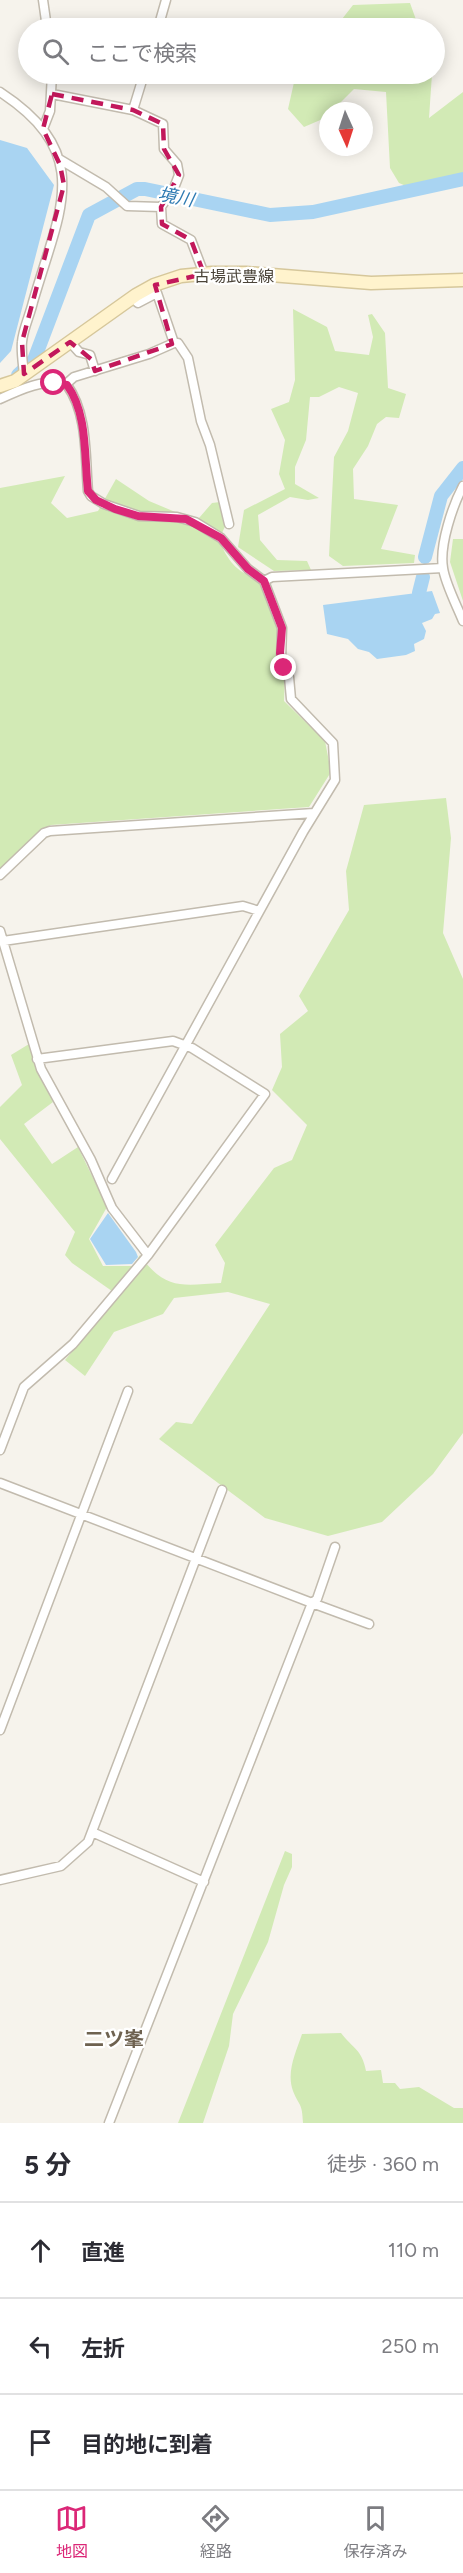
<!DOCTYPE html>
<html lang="ja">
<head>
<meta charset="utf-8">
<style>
  body { margin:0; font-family:Figtree,"Noto Sans JP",sans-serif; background:#f2f2f3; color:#2b2b33 }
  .compass { position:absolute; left:319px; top:102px; width:54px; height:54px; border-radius:50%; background:#fff; box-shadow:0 3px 15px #0003; rotate:177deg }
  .stop { position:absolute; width:18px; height:18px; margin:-14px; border:4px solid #db2777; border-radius:50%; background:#fff }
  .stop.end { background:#db2777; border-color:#fff; box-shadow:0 2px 6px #0008 }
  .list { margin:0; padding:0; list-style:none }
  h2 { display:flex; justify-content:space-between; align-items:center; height:78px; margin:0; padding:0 24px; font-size:26px }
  h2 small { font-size:20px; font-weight:400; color:#7c7c81 }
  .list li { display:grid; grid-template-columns:39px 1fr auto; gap:18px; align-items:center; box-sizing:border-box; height:96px; padding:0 24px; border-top:2px solid #e1e1e2 }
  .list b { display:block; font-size:22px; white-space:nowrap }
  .list em { font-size:20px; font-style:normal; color:#7c7c81 }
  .icon { flex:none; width:33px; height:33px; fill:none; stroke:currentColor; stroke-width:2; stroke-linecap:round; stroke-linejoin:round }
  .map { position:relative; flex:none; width:463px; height:2123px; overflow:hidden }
  .search { position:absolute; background:#fff; box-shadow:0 3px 15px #0003; left:18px; right:18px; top:18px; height:66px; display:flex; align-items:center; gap:15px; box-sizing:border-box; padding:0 21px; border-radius:33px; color:#7c7c81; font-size:22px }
  .sheet { height:366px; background:#fff }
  nav { display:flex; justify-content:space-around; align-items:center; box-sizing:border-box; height:84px; border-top:2px solid #e1e1e2; background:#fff; font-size:16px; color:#7c7c81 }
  nav a { display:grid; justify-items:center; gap:3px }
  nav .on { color:#db2777 }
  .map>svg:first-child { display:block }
  .green { fill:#d2eab5 }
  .water { fill:#a9d4f2 }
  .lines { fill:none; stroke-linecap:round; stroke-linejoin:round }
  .river { stroke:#a9d4f2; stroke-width:14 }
  .minor-casing { stroke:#c2bbae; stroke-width:11 }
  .secondary-casing { stroke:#d6c79b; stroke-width:15 }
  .minor { stroke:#fff; stroke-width:8 }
  .secondary { stroke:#fff3cd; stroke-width:12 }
  .route { stroke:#db2777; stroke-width:8 }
  .marked { fill:none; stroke:#c2185b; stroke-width:4.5; stroke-dasharray:12 8; stroke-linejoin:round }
  .labels { text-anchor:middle; stroke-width:4.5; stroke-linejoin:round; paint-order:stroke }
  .street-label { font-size:16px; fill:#4b4439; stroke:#fff }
  .water-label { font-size:18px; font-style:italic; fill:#2e7ab2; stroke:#fff }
  .quarter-label { font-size:20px; font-weight:bold; fill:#6e6250; stroke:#fff }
</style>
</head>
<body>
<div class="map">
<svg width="463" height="2123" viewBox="0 0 463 2123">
  <rect width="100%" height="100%" fill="#f6f3ec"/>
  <path class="green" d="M410 3 419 28H335L353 5Z
    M299 74H432L429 118 463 92V174L411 188 399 183 390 168 386 92 354 89 332 111H328L325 118 304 127 288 109 295 78Z
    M293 309 327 327 335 351 369 355 373 337 368 315 372 314 385 333 388 388 406 394 399 418 386 417 377 424 368 446 353 469 354 499 398 505 381 549 415 555 414 563 343 566 329 556 334 457 348 431 358 393 339 387 319 397H310L306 440 295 467V484L319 498 308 500 290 497 258 515 260 540 277 560 307 561 311 570 274 571 238 547 244 510 285 489 279 474 285 440 271 409 289 402 295 380Z
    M65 476 51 503 67 518 98 511 116 479 149 501 192 519 199 518 212 503 220 502 226 524 219 540C229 563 236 571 260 581L280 628 276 659 285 678 284 701 325 741 331 772 309 807 51 825 36 834 0 871V488Z
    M453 539H463V601L450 562Z
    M446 798 451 838 443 933 463 979V1433L433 1474 382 1522 328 1536 265 1518 159 1439 176 1422 192 1424 270 1304 228 1292 174 1298 163 1314 114 1332 85 1376 65 1360 119 1296 72 1263 65 1255 75 1232 0 1139V1107L22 1085 11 1055 29 1044 53 1102 24 1124 52 1164 78 1147 107 1207 89 1239 103 1266H133L140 1255C165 1291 183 1285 221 1283L225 1263 215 1245 274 1168 292 1160 307 1125 272 1090 282 1067 280 1034 308 1011 299 996 349 910 346 871 364 805Z
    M285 1851 292 1854V1867L284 1885 268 1942 233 2014 229 2046 203 2123H178Z
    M341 2033C353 2049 362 2049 366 2071L381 2070 383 2083H395L400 2089 419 2087 454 2108H463V2123H303C302 2102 300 2108 293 2091 286 2072 296 2052 302 2034Z"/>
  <path class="water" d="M0 140 27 148 54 185 11 351 0 363Z
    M432 591 440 613 435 614 432 619 422 623 426 631 424 639 414 644 415 651 406 655 377 659 369 652 358 649 348 639 327 634 323 605Z
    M108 1213 136 1252 138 1257 132 1264 106 1265 90 1239Z"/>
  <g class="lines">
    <path class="river" d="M18 375 34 360 89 215 137 189H145L270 215 313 212 463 179
      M425 557 441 496 463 468
      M419 593 423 577"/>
    <g class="minor-casing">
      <path id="minor" d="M43 0 47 28
        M158 28 166 0
        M0 92C96 155 59 211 33 302 30 315 23 329 22 342 21 352 23 364 24 374
        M52 94 133 110 144 74
        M133 110 163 124 164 149 177 164 179 175 174 188 161 207 162 224 191 240 204 274
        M43 129 50 111 52 74
        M59 159 106 187 127 206 161 207
        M132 298 138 303 157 293 174 343H178L188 358 201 421 210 445 229 524
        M70 342 79 352 90 355 95 371
        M66 384 74 377 149 354 174 343
        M0 399C19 390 47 377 67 385 88 414 85 457 88 491L91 496 104 504 139 516 177 517 195 522 221 538 248 569 264 581 282 628 281 660 289 677 291 699 333 743 335 780 303 832 112 1179
        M463 486C453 505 439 545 443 568 445 583 457 606 463 621
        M264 581 272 577 443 568
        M0 875 44 833 50 831 314 813
        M0 931 41 1069 91 1160 112 1208 148 1255
        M3 941 243 906 259 911
        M0 1450 24 1387 73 1344 148 1255 265 1094 192 1048 173 1041 37 1059
        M0 1483 312 1603 109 2123
        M335 1547 317 1599 312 1603 369 1624
        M0 1730 128 1391
        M92 1832 204 1882
        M0 1880 61 1866 88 1842 222 1490"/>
    </g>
    <g class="secondary-casing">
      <path id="secondary" d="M0 386 15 381 136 295 154 285 181 276 212 273H246L371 283 463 280"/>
    </g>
    <use href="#minor" class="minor"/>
    <use href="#secondary" class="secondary"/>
  </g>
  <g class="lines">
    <path class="route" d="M54 383 67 385C88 414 84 457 88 491L96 500 115 509 138 516 186 519 221 538 248 569 264 581 282 628 280 653 284 668"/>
  </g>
  <path class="marked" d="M52 94 133 110 163 124 164 149 179 175 161 207 162 224 191 240 204 274 155 285 172 344 95 371 91 359 70 342 24 374 22 342 64 185 60 165 43 129Z"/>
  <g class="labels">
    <g class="street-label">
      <text x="234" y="282">古場武豊線</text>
    </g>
    <g class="water-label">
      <text transform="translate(176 197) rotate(11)" y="6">境川</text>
    </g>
    <g class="quarter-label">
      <text x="114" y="2046">二ツ峯</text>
    </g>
  </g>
</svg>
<svg class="compass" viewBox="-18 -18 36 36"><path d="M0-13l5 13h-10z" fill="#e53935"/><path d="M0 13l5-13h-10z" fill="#7c7c81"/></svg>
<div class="stop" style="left:54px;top:383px"></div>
<div class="stop end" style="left:284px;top:668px"></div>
<div class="search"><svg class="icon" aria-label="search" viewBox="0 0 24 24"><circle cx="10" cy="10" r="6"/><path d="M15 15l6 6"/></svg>ここで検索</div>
</div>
<section class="sheet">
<h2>5 分<small>徒歩 · 360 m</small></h2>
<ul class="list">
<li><svg class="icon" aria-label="ahead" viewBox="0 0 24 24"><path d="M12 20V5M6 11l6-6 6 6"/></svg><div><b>直進</b></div><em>110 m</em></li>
<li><svg class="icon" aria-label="left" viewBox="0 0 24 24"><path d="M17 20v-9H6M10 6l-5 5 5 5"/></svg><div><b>左折</b></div><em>250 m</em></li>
<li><svg class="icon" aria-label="arrive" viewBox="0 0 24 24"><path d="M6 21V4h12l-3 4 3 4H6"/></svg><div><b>目的地に到着</b></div></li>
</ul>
</section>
<nav>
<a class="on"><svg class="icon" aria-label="map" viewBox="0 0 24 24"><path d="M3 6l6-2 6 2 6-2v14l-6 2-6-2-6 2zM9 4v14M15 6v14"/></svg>地図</a>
<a><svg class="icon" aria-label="directions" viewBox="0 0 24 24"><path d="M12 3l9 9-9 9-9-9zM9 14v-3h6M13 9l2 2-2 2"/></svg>経路</a>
<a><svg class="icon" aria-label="saved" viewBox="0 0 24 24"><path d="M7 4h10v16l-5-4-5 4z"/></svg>保存済み</a>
</nav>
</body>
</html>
